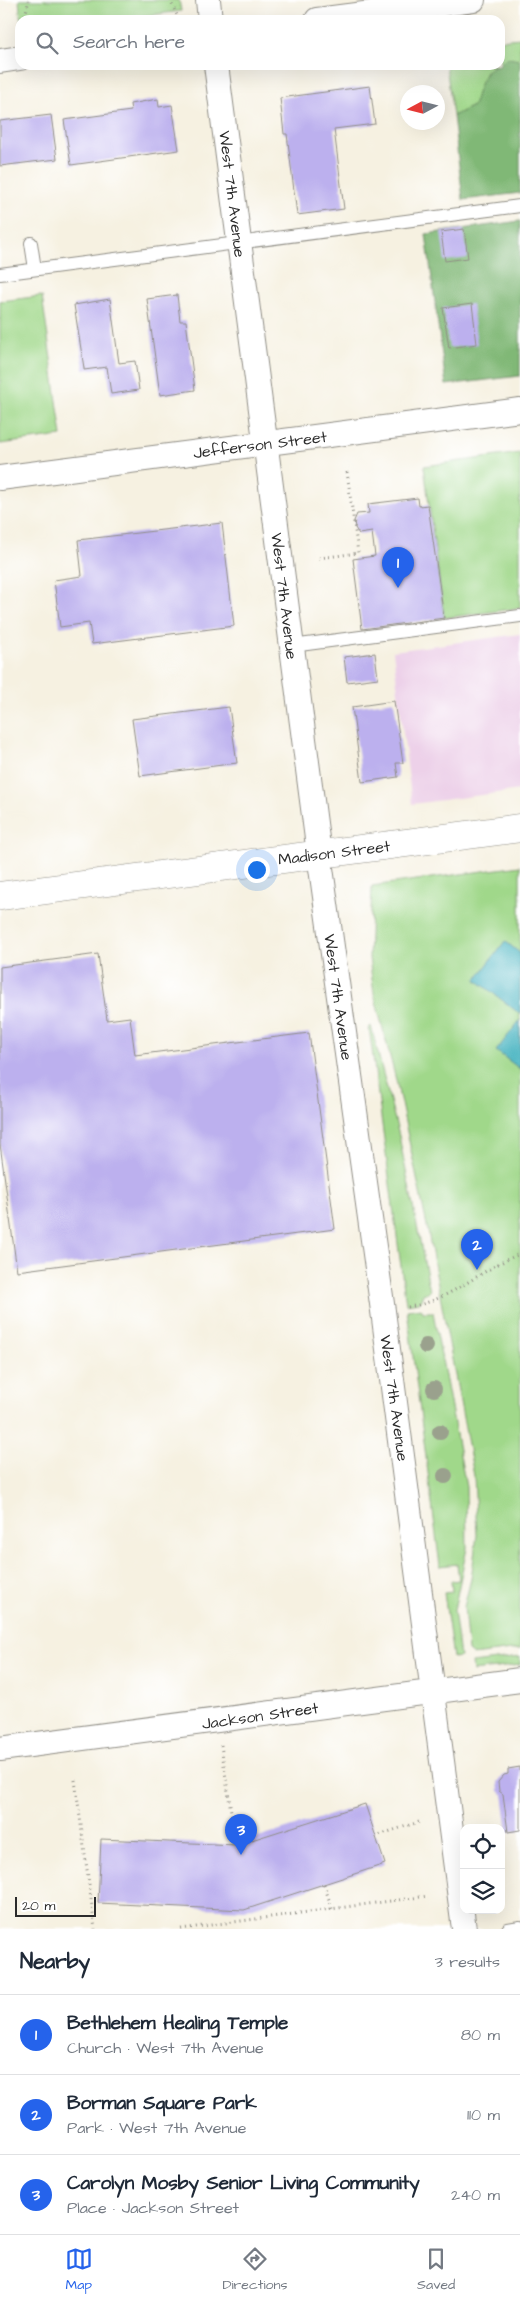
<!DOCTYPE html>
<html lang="en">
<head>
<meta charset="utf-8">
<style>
  body { margin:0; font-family:"Architects Daughter",sans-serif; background:#f2f2f3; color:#1f2937 }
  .controls { position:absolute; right:15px; bottom:15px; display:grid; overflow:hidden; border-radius:10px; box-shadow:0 5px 20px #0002 }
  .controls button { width:45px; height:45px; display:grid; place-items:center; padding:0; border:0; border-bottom:1px solid #e0e1e3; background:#fff; color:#1f2937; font:25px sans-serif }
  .compass { position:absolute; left:400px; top:85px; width:45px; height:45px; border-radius:50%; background:#fff; box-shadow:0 5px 20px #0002; rotate:263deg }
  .scale { position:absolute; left:15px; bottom:12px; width:81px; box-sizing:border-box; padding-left:5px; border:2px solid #2b2b2b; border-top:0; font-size:14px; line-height:18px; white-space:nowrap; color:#2b2b2b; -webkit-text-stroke:4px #fff; paint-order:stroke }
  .you { position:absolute; left:256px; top:869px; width:18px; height:18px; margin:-12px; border:4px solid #fff; border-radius:50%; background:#1a73e8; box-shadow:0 0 0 8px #1a73e833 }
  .badge { display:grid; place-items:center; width:32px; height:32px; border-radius:50%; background:#2563eb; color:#fff; font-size:16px; font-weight:700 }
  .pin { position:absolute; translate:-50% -41px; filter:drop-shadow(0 1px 2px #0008) }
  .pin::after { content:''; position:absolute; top:26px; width:18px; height:15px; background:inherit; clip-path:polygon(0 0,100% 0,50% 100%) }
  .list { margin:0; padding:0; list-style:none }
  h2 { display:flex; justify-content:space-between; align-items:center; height:65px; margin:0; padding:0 20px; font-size:21px }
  h2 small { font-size:16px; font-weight:400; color:#747a83 }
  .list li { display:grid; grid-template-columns:32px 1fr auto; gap:15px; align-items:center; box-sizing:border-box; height:80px; padding:0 20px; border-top:1px solid #e0e1e3 }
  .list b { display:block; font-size:19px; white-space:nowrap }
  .list p { margin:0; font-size:16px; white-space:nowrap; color:#747a83 }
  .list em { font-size:16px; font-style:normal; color:#747a83 }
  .icon { flex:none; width:28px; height:28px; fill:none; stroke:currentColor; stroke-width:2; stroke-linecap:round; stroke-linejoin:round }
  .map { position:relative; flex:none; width:520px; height:1929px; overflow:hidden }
  .search { position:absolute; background:#fff; box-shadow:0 5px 20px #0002; left:15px; right:15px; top:15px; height:55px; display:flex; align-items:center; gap:12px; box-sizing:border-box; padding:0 18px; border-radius:15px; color:#747a83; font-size:19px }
  .sheet { height:305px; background:#fff }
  nav { display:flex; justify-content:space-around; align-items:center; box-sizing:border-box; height:70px; border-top:1px solid #e0e1e3; background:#fff; font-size:14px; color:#747a83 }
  nav a { display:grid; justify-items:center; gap:2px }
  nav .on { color:#2563eb }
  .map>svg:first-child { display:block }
  .built { fill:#edd1e9 }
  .green { fill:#a0d88a; stroke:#66825a }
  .forest { fill:#80b876; stroke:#567250 }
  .water { fill:#44b2c0; stroke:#386e76 }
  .building { fill:#bcb0ee }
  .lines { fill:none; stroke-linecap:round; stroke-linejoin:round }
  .lane-casing { stroke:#908e86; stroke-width:14 }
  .street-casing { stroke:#908e86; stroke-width:26 }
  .secondary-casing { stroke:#908e86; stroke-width:29 }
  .path { stroke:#908e86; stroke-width:3; stroke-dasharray:1 4; stroke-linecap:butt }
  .lane { stroke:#fff; stroke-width:12 }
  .street { stroke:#fff; stroke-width:24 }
  .secondary { stroke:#fff; stroke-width:28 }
  .tree { fill:#9aa18d }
  .labels { text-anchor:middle; stroke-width:4; stroke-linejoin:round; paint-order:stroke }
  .street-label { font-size:16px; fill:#2b2b2b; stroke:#fff }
</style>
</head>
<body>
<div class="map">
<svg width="520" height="1929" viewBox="0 0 520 1929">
  <rect width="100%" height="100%" fill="#fff"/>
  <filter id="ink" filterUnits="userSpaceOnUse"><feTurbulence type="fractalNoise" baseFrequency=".02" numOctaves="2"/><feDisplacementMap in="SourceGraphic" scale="10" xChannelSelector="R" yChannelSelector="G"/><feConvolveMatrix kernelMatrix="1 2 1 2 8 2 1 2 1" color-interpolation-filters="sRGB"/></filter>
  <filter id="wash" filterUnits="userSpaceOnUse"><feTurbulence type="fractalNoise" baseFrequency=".0096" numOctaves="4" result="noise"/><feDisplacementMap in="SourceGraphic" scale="20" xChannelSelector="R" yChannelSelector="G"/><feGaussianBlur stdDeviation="1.12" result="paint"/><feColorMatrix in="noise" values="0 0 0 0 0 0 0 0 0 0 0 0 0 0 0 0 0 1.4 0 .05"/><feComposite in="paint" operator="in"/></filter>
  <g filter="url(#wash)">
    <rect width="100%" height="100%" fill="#f6f1e1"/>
    <path class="built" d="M520 634V790L412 804 393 651Z"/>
    <path class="green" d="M19 0H179L181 11 114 20H21Z
      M520 38V60L508 58 500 62V40Z
      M446 65H496L486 71 473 106 453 116Z
      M42 296 62 436 0 444V301Z
      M520 453V608L444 618 424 466Z
      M520 866V1649L473 1655 468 1651 464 1607 471 1579 477 1535 474 1476 426 1221 396 1080 374 994 369 958 372 886Z
      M371 1026 399 1136 430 1291 423 1294 420 1302 406 1304 369 1027Z
      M421 1308 423 1312H433L466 1487 467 1548 454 1610 460 1657 453 1658 444 1593 452 1592 451 1581 459 1580 457 1564 440 1566 407 1310Z
      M520 1657V1665L473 1671 472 1663Z"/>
    <path class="forest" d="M508 58 520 60V193L463 200 453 116 473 106C478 93 482 65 500 65V62Z
      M520 221V376L446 385 426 234Z"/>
    <path class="water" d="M505 941 520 953V1014L476 980Z
      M520 1020V1069L496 1051Z"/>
    <g id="blocks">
      <path class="building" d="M370 86 375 124 334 129 344 209 297 215 287 134H284L280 98Z
        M158 99 159 107 172 105 179 150 71 165 64 120 131 111 130 104Z
        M51 115 57 159 0 166V121Z
        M464 229 468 258 445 261 441 232Z
        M177 295 180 321H186L195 390 160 395 147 299Z
        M110 299 119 363 135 361 139 390 111 394 107 367 84 370V368L74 305Z
        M472 304 477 344 449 348 443 308Z
        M418 498 419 506 428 505 444 618 362 629 353 559 375 556 372 532 359 534 355 528 354 521 357 514 369 513 368 504Z
        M222 523 234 626 92 644 89 623 60 627 54 580 82 576 78 540Z
        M375 653 378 678 347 682 344 657Z
        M394 701 403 763H396L398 777 362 782 352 707Z
        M229 707 237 763 140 776 132 719Z
        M98 954 107 1020 130 1017 135 1055 309 1033 335 1229 17 1271 0 1144V967Z
        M520 1767V1830L508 1832 503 1794 499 1791 498 1782 504 1775 508 1774V1769Z
        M365 1804 385 1864 244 1910 98 1903 101 1839 236 1845Z"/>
    </g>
  </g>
  <g filter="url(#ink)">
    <use href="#blocks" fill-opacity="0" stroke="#908e86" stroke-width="1"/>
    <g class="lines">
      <g class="lane-casing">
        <path id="lane" d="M31 243 35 269
          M0 274 520 206
          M292 646 520 616
          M508 1929 520 1927"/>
      </g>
      <g class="street-casing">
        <path id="street" d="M208 0 210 20
          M317 20 473 0
          M0 61 20 58
          M216 65 319 854 383 1311 464 1929
          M0 478 520 410
          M0 1749 520 1680"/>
      </g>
      <g class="secondary-casing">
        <path id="secondary" d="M0 896 520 828"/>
      </g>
      <path class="path" d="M170 0 177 15
        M24 20 29 0
        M319 558 358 553 347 472
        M408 1307C451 1301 480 1269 520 1254
        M221 1745 236 1845
        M75 1780 95 1929
        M375 1836 419 1822
        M324 1884 332 1909
        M181 1929 428 1896"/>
      <use href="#lane" class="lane"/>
      <use href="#street" class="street"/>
      <use href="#secondary" class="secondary"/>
    </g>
    <g class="tree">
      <circle cx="426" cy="1346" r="8"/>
      <circle cx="434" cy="1389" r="8"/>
      <circle cx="440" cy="1432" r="8"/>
      <circle cx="445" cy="1476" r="8"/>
    </g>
  </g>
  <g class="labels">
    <g class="street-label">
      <text transform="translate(233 194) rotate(83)" y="6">West 7th Avenue</text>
      <text transform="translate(260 444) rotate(-7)" y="6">Jefferson Street</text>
      <text transform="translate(285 596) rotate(83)" y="6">West 7th Avenue</text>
      <text transform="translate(334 852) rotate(-7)" y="6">Madison Street</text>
      <text transform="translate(339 997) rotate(82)" y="6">West 7th Avenue</text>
      <text transform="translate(395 1398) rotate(82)" y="6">West 7th Avenue</text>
      <text transform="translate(260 1715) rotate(-8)" y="6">Jackson Street</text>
    </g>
  </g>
</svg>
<div class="controls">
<button><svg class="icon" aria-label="locate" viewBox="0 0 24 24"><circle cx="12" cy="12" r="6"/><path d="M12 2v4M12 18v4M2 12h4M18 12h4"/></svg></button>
<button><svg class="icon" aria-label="layers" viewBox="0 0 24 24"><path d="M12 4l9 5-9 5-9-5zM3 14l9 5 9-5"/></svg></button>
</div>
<svg class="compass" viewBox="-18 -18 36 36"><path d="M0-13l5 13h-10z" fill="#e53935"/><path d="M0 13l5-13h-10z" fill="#747a83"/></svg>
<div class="scale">20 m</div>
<div class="you"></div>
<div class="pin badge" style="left:398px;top:588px">1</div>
<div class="pin badge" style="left:477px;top:1270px">2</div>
<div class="pin badge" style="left:241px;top:1855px">3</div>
<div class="search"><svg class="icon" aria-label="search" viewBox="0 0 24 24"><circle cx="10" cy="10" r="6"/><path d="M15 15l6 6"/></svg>Search here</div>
</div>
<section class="sheet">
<h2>Nearby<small>3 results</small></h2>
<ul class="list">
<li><span class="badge">1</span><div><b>Bethlehem Healing Temple</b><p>Church · West 7th Avenue</p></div><em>80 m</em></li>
<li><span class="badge">2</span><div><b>Borman Square Park</b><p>Park · West 7th Avenue</p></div><em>110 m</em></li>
<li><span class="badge">3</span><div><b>Carolyn Mosby Senior Living Community</b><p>Place · Jackson Street</p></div><em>240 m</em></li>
</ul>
</section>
<nav>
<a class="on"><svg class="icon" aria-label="map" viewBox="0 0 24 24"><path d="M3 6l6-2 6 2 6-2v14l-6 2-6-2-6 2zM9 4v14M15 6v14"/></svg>Map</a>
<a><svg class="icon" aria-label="directions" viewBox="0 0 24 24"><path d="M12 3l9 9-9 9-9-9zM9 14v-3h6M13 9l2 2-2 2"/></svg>Directions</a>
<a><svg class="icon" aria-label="saved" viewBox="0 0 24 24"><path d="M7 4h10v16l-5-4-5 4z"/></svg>Saved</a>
</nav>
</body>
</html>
